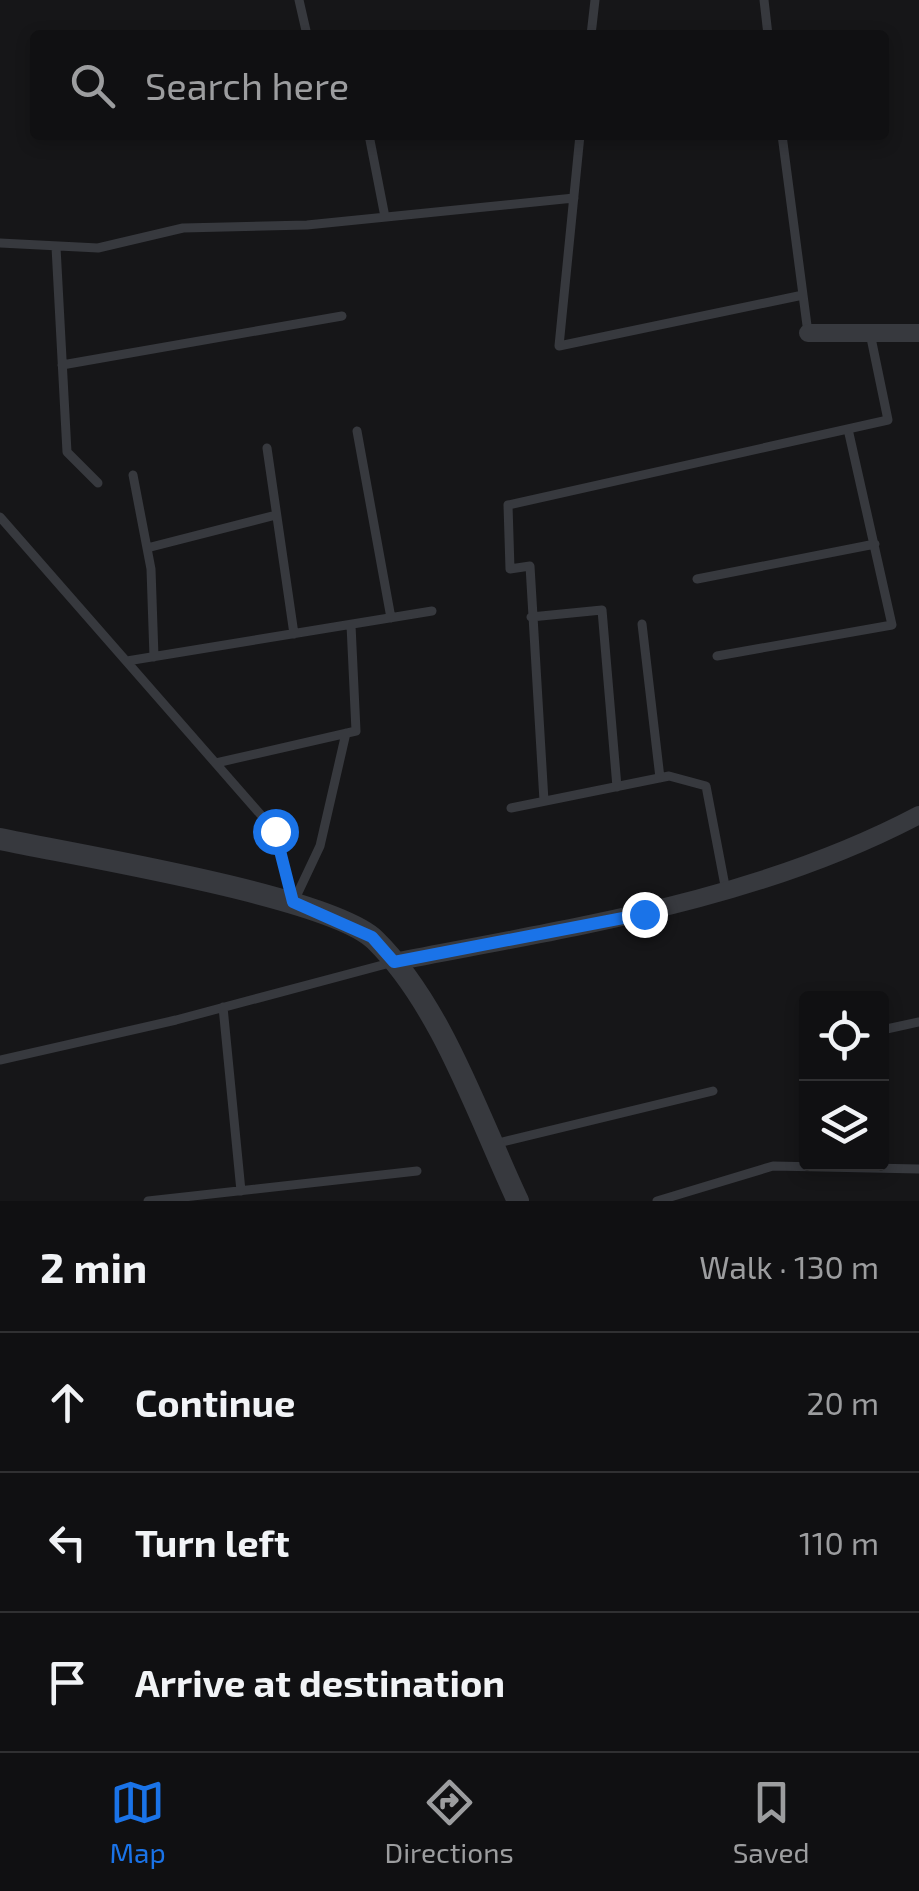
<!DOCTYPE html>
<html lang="en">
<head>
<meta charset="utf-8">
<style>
  body { margin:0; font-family:"Exo 2",sans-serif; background:#19191b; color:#f1f3f6 }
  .controls { position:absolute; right:30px; bottom:30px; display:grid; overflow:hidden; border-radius:10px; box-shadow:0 5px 15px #0003 }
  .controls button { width:90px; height:90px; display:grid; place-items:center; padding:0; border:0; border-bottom:2px solid #303032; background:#101012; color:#f1f3f6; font:50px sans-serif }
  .stop { position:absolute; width:30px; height:30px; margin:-22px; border:8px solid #1a73e8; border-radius:50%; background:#fff }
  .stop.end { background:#1a73e8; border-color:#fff; box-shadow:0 2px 10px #0008 }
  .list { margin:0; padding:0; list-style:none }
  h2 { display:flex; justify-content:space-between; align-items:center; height:130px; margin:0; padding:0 40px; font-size:42px }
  h2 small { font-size:32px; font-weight:400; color:#9c9d9f }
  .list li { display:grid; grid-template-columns:65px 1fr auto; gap:30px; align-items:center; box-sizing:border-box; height:140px; padding:0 40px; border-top:2px solid #303032 }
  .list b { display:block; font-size:38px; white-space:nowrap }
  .list em { font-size:32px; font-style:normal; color:#9c9d9f }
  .icon { flex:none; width:55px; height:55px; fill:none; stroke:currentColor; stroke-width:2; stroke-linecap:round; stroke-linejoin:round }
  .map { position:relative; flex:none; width:919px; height:1201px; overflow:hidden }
  .search { position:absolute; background:#101012; box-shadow:0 5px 15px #0003; left:30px; right:30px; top:30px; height:110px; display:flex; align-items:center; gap:25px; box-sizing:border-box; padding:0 35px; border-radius:10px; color:#9c9d9f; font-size:38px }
  .sheet { height:550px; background:#101012 }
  nav { display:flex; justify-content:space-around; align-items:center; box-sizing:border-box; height:140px; border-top:2px solid #303032; background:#101012; font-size:28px; color:#9c9d9f }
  nav a { display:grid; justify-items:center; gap:5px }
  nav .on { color:#1a73e8 }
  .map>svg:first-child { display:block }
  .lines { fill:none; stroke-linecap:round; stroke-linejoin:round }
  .service { stroke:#37393e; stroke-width:9 }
  .minor { stroke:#37393e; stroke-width:18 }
  .tertiary { stroke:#37393e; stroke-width:22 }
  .route { stroke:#1a73e8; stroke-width:12 }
</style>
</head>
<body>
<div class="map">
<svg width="919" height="1201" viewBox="0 0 919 1201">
  <rect width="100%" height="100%" fill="#161618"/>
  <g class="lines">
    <path class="service" d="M299 0 307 35
      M764 0 768 35
      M591 35 595 0
      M369 135 385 217
      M580 135 559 346 803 295
      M782 135 808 333
      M0 243 98 248 183 228 307 225 574 198
      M56 247 67 452 98 483
      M62 365 342 316
      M357 431 391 618
      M267 448 294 634
      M133 475 151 569 154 657
      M0 517 275 831 293 900
      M147 548 276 515
      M697 579 875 544
      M531 617 602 610 617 787
      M642 624 660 778
      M717 656 892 625 848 429
      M127 661 432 611
      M216 763 356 731 351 625
      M544 801 530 566 510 569 508 505 888 420 870 333
      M511 808 669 776 706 786 726 891
      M294 901 320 846 346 733
      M223 1007 241 1191
      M882 1030 919 1022
      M0 1060 176 1020 390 963
      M494 1144 713 1091
      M148 1201 417 1171
      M657 1201 773 1166 919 1169"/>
    <path class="minor" d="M808 333H919
      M394 962C573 927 756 901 919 815"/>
    <path class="tertiary" d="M0 839C74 855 330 896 375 940 442 1006 478 1116 518 1201"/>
  </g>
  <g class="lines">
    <path class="route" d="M275 831 293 902 372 937 394 962 644 914"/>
  </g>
</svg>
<div class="controls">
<button><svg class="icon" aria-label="locate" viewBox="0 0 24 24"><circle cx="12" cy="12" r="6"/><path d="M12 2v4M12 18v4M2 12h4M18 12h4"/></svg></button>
<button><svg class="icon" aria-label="layers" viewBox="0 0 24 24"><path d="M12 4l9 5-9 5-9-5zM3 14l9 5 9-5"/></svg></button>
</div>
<div class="stop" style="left:275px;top:831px"></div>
<div class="stop end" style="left:644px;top:914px"></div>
<div class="search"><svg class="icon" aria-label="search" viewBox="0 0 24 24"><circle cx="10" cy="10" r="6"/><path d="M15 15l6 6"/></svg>Search here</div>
</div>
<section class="sheet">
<h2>2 min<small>Walk · 130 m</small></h2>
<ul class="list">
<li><svg class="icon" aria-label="ahead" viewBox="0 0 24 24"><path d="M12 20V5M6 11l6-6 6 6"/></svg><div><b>Continue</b></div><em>20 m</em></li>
<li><svg class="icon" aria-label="left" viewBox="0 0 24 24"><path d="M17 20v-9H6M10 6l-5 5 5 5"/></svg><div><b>Turn left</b></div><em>110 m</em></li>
<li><svg class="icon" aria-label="arrive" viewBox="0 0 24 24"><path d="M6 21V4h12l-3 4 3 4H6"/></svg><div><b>Arrive at destination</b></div></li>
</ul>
</section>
<nav>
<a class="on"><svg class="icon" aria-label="map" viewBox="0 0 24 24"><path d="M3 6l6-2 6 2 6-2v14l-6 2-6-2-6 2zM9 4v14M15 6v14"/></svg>Map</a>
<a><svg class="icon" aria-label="directions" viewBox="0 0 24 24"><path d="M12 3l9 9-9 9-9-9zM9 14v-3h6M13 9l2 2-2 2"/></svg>Directions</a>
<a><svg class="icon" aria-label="saved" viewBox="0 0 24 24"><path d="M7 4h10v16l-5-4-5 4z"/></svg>Saved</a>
</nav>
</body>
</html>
